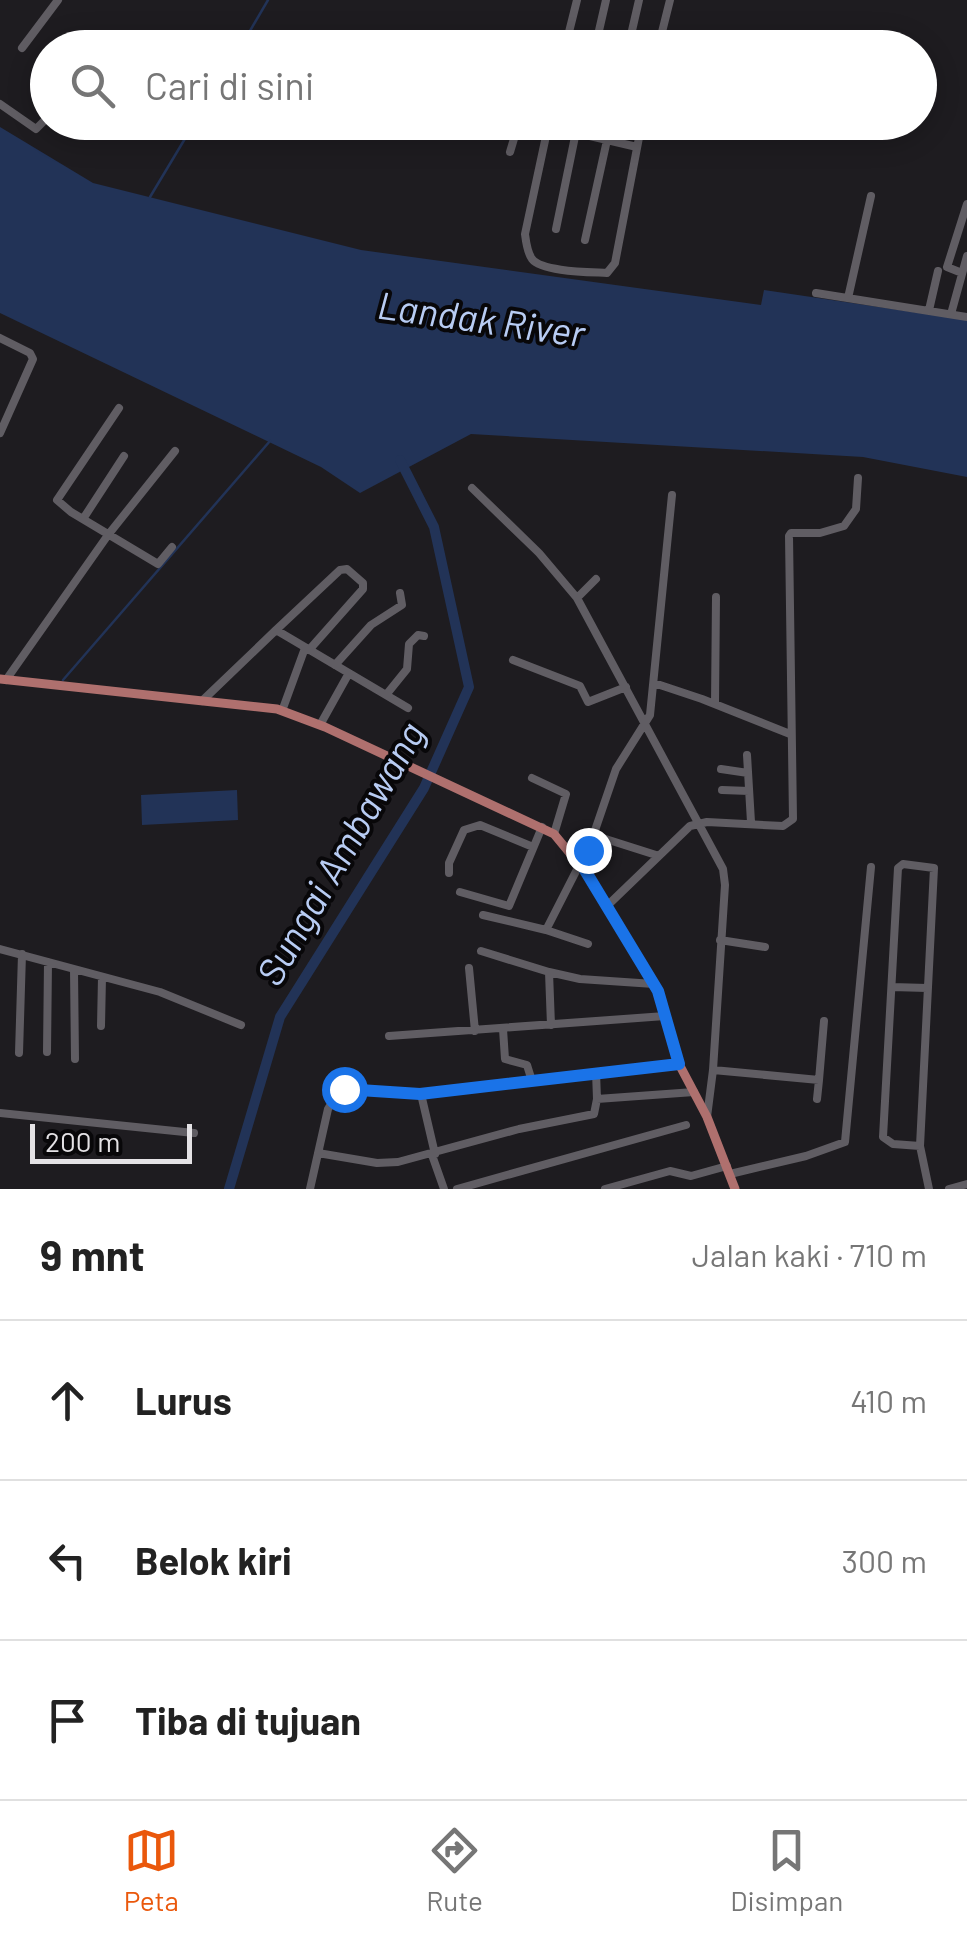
<!DOCTYPE html>
<html lang="id">
<head>
<meta charset="utf-8">
<style>
  body { margin:0; font-family:Barlow,sans-serif; background:#f6f6f6; color:#222 }
  .scale { position:absolute; left:30px; bottom:25px; width:162px; box-sizing:border-box; padding-left:10px; border:5px solid #e4e2e5; border-top:0; font-size:28px; line-height:35px; white-space:nowrap; color:#e4e2e5; -webkit-text-stroke:8px #080709; paint-order:stroke }
  .stop { position:absolute; width:30px; height:30px; margin:-22px; border:8px solid #1a73e8; border-radius:50%; background:#fff }
  .stop.end { background:#1a73e8; border-color:#fff; box-shadow:0 2px 10px #0008 }
  .list { margin:0; padding:0; list-style:none }
  h2 { display:flex; justify-content:space-between; align-items:center; height:130px; margin:0; padding:0 40px; font-size:42px }
  h2 small { font-size:32px; font-weight:400; color:#767676 }
  .list li { display:grid; grid-template-columns:65px 1fr auto; gap:30px; align-items:center; box-sizing:border-box; height:160px; padding:0 40px; border-top:2px solid #e0e0e0 }
  .list b { display:block; font-size:38px; white-space:nowrap }
  .list em { font-size:32px; font-style:normal; color:#767676 }
  .icon { flex:none; width:55px; height:55px; fill:none; stroke:currentColor; stroke-width:2; stroke-linecap:round; stroke-linejoin:round }
  .map { position:relative; flex:none; width:967px; height:1189px; overflow:hidden }
  .search { position:absolute; background:#fff; box-shadow:0 5px 25px #0003; left:30px; right:30px; top:30px; height:110px; display:flex; align-items:center; gap:25px; box-sizing:border-box; padding:0 35px; border-radius:55px; color:#767676; font-size:38px }
  .sheet { height:610px; background:#fff }
  nav { display:flex; justify-content:space-around; align-items:center; box-sizing:border-box; height:140px; border-top:2px solid #e0e0e0; background:#fff; font-size:28px; color:#767676 }
  nav a { display:grid; justify-items:center; gap:5px }
  nav .on { color:#ea580c }
  .map>svg:first-child { display:block }
  .water { fill:#223357 }
  .lines { fill:none; stroke-linecap:round; stroke-linejoin:round }
  .stream { stroke:#223357; stroke-width:2.5 }
  .river { stroke:#223357; stroke-width:10 }
  .minor { stroke:#605d63; stroke-width:8 }
  .major { stroke:#af706e; stroke-width:9 }
  .route { stroke:#1a73e8; stroke-width:12 }
  .labels { text-anchor:middle; stroke-width:8; stroke-linejoin:round; paint-order:stroke }
  .water-label { font-size:38px; font-style:italic; fill:#b8ccf3; stroke:#080709 }
</style>
</head>
<body>
<div class="map">
<svg width="967" height="1189" viewBox="0 0 967 1189">
  <rect width="100%" height="100%" fill="#1e1c20"/>
  <path class="water" d="M0 127 93 183 361 250 761 305 764 290 967 320V477L863 457 471 434 360 493 321 467 0 313Z
    M237 790 238 820 142 825 141 795Z"/>
  <g class="lines">
    <path class="stream" d="M240 48 268 0
      M150 197 195 122
      M63 680 270 441"/>
    <path class="river" d="M229 1189 280 1017 424 788 469 687 434 527 400 460"/>
    <path class="minor" d="M567 39 603 48
      M22 48 58 0
      M565 48 577 0
      M595 48 606 0
      M628 48 639 0
      M658 48 670 0
      M0 104 36 129 45 120
      M530 122 637 147
      M549 122 525 234C526 242 527 252 532 259 542 272 590 272 607 273L615 263 642 122
      M510 152 519 122
      M556 229 578 122
      M585 240 611 122
      M962 273 947 267 967 204
      M816 293 967 317
      M848 298 871 196
      M929 310 938 271
      M951 314 967 256
      M0 338 30 353 33 359 0 433
      M119 408 57 500 71 512 158 564 172 547
      M472 488 539 553 577 598 723 869 725 885 713 1070 707 1117
      M83 519 124 456
      M577 598 596 579
      M276 630 340 570 347 569 363 583V589L309 650
      M513 660 580 686 588 702 626 687
      M335 665 371 625 402 605 400 593
      M6 680 108 535 175 451
      M654 683 702 699 790 734
      M386 695 407 669 409 644 418 635 424 636
      M202 701 276 630 408 708
      M715 704 716 597
      M282 711 305 648
      M320 725 349 673
      M747 755 751 822
      M721 769 748 773
      M532 778 566 794 554 834
      M722 790 749 791
      M593 835 656 855
      M449 873V863L464 830 480 825 533 847
      M460 892 509 906 542 827
      M608 905 690 826 707 822 783 826 793 819 789 536 791 533H820L844 526 856 509 858 478
      M483 915 546 930 591 842 616 769 650 715 672 495
      M546 930 588 944
      M720 940 765 947
      M0 949 160 992 241 1025
      M481 951 549 972
      M469 968 475 1031
      M74 970 75 1059
      M892 987 927 988
      M551 1025 549 972 580 979 654 984
      M101 1026 102 977
      M503 1029 505 1059 527 1065 532 1081
      M389 1036 665 1016
      M47 1052 48 962
      M19 1053 22 954
      M713 1070 819 1080 824 1021
      M421 1094 435 1154
      M597 1099 694 1092
      M817 1099 819 1080
      M0 1113 194 1133
      M920 1146 893 1144 883 1137 898 868 903 864 934 868 920 1146 929 1189
      M318 1153 377 1163 398 1162 519 1129 594 1114 597 1099 596 1072
      M432 1155 444 1189
      M730 1174 806 1156 845 1142 871 867
      M310 1189 328 1109 340 1089 421 1094 679 1064
      M457 1189 686 1125
      M605 1189 670 1171 691 1176 727 1166
      M949 1189 967 1184"/>
    <path class="major" d="M0 679 277 709 325 727 554 834 587 874 657 991 679 1064 707 1117 735 1189"/>
  </g>
  <g class="lines">
    <path class="route" d="M344 1089 420 1094 679 1064 658 991 580 862 588 850"/>
  </g>
  <g class="labels">
    <g class="water-label">
      <text transform="translate(481 320) rotate(8)" y="13">Landak River</text>
      <text transform="translate(341 854) rotate(-60)" y="13">Sungai Ambawang</text>
    </g>
  </g>
</svg>
<div class="scale">200 m</div>
<div class="stop" style="left:344px;top:1089px"></div>
<div class="stop end" style="left:588px;top:850px"></div>
<div class="search"><svg class="icon" aria-label="search" viewBox="0 0 24 24"><circle cx="10" cy="10" r="6"/><path d="M15 15l6 6"/></svg>Cari di sini</div>
</div>
<section class="sheet">
<h2>9 mnt<small>Jalan kaki · 710 m</small></h2>
<ul class="list">
<li><svg class="icon" aria-label="ahead" viewBox="0 0 24 24"><path d="M12 20V5M6 11l6-6 6 6"/></svg><div><b>Lurus</b></div><em>410 m</em></li>
<li><svg class="icon" aria-label="left" viewBox="0 0 24 24"><path d="M17 20v-9H6M10 6l-5 5 5 5"/></svg><div><b>Belok kiri</b></div><em>300 m</em></li>
<li><svg class="icon" aria-label="arrive" viewBox="0 0 24 24"><path d="M6 21V4h12l-3 4 3 4H6"/></svg><div><b>Tiba di tujuan</b></div></li>
</ul>
</section>
<nav>
<a class="on"><svg class="icon" aria-label="map" viewBox="0 0 24 24"><path d="M3 6l6-2 6 2 6-2v14l-6 2-6-2-6 2zM9 4v14M15 6v14"/></svg>Peta</a>
<a><svg class="icon" aria-label="directions" viewBox="0 0 24 24"><path d="M12 3l9 9-9 9-9-9zM9 14v-3h6M13 9l2 2-2 2"/></svg>Rute</a>
<a><svg class="icon" aria-label="saved" viewBox="0 0 24 24"><path d="M7 4h10v16l-5-4-5 4z"/></svg>Disimpan</a>
</nav>
</body>
</html>
